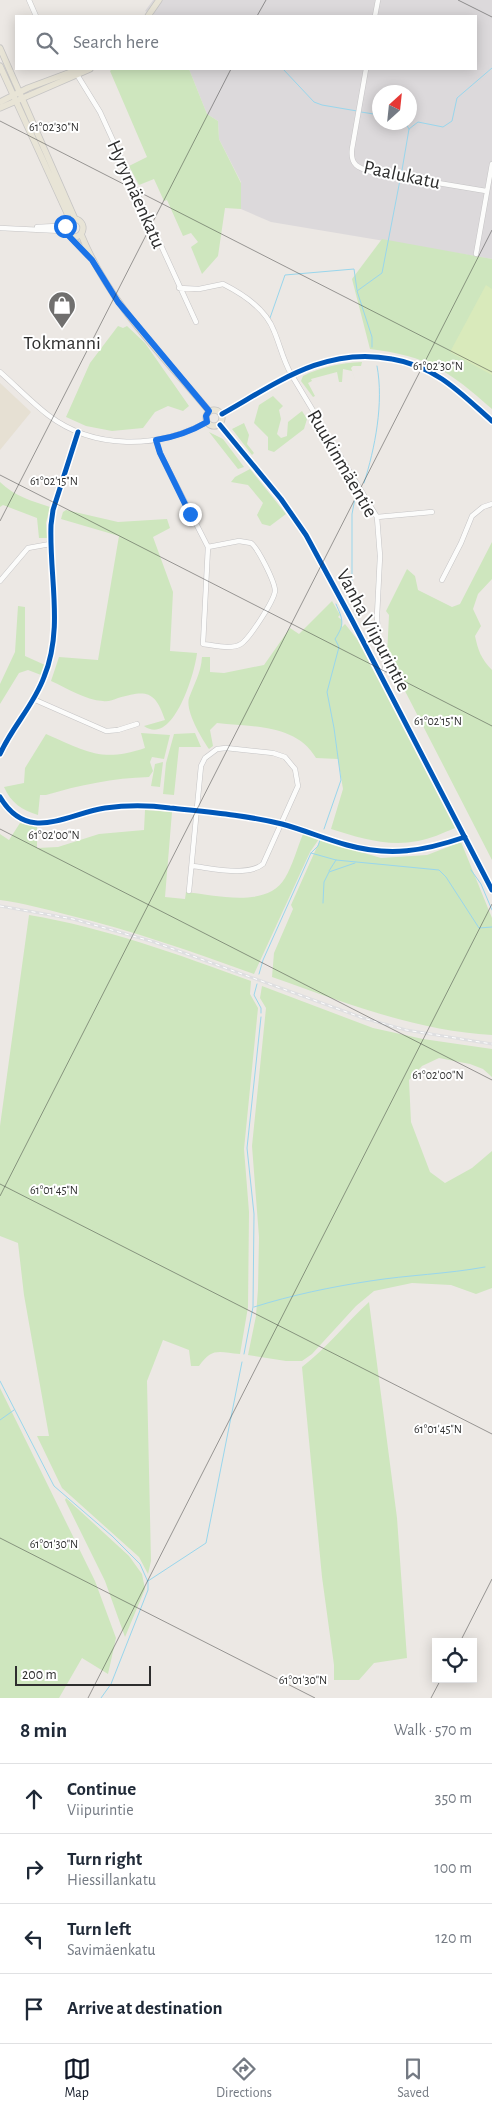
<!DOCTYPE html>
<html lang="en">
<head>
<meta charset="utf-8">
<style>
  body { margin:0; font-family:"Alegreya Sans",sans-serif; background:#f2f2f3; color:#1f2937 }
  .controls { position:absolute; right:15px; bottom:15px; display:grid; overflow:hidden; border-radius:0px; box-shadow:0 2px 12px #0003 }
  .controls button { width:45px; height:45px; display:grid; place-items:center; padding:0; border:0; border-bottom:1px solid #e0e1e3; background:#fff; color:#1f2937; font:25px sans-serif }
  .compass { position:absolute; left:372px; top:85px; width:45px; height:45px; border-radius:50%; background:#fff; box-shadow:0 2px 12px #0003; rotate:27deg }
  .scale { position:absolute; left:15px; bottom:12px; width:136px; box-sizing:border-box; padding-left:5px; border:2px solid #2e2e2e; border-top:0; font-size:14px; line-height:18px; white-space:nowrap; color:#2e2e2e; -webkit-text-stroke:4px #fff; paint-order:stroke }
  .stop { position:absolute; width:15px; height:15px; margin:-11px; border:4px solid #1a73e8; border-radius:50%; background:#fff }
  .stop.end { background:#1a73e8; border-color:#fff; box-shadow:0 1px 5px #0008 }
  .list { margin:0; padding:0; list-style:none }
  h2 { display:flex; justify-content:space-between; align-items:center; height:65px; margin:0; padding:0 20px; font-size:21px }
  h2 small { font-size:16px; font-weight:400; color:#747a83 }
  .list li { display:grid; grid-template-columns:32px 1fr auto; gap:15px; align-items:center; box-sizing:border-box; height:70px; padding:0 20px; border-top:1px solid #e0e1e3 }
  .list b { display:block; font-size:19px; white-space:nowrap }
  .list p { margin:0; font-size:16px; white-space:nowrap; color:#747a83 }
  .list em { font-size:16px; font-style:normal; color:#747a83 }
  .icon { flex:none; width:28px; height:28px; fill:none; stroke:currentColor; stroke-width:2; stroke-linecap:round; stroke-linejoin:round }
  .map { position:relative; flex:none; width:492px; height:1698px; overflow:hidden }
  .search { position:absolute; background:#fff; box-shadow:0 2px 12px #0003; left:15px; right:15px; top:15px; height:55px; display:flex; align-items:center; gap:12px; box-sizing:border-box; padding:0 18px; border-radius:0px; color:#747a83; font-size:19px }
  .sheet { height:345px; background:#fff }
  nav { display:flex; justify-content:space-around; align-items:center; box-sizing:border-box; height:70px; border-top:1px solid #e0e1e3; background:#fff; font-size:14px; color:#747a83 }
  nav a { display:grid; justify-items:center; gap:2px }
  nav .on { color:#111827 }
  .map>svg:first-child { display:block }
  .industrial { fill:#dcd9db; fill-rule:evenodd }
  .education { fill:#e6e0d3 }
  .green { fill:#cee6be }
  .pitch { fill:#d9eabb }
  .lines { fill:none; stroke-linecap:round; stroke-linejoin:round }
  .stream { stroke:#99d6ec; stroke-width:1 }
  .minor-casing { stroke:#c5c4c5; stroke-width:5.5 }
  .major-casing { stroke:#c6c5c4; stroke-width:7 }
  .minor { stroke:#fcfcfb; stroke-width:4.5 }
  .major { stroke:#e8e4d6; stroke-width:5.5 }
  .rail-casing { stroke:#dfdfe1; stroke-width:3 }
  .rail { stroke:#fff; stroke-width:1; stroke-dasharray:4; stroke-linecap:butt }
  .cycleway-casing { stroke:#fff; stroke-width:8 }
  .cycleway { stroke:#0057b8; stroke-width:5 }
  .route { stroke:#1a73e8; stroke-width:6 }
  .ticks { fill:none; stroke:#2e2e2e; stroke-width:1; stroke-opacity:0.45 }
  .labels { text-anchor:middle; stroke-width:4; stroke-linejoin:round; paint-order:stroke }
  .street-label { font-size:20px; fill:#2e2e2e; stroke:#fff }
  .poi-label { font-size:20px; fill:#2e2e2e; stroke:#fff }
  .ticks-label { font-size:12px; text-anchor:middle; fill:#2e2e2e; stroke:#fff; stroke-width:4; stroke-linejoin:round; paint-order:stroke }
</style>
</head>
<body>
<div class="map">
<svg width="492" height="1698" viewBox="0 0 492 1698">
  <rect width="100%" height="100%" fill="#ece8e4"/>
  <path class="industrial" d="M153 0H492V259L271 222 241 209V182L219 139 218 121 207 114 189 69H476V16H157L145 11ZM380 92H410V122H380Z"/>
  <path class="education" d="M0 383 31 412 0 450Z"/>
  <path class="green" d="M112 69H189L207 114 218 121 219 139 241 183V209L225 208 218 256 202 274 191 247 198 242 191 233 183 236 167 200 164 201 154 179 139 185 129 166 147 157 110 71Z
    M382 239 492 259V409C449 371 428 356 370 349L352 279Z
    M118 326 123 328 127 326 145 343 189 406 183 411 168 406 155 412 143 428 112 431 86 426 66 417 90 363Z
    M362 362 361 366H353L351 368 356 382 352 371 343 369 342 382H339L337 372 311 379 312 381 308 383 315 396 313 397 301 381 303 376C321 367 341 363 362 362Z
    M273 396 283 406 279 410 281 419 277 434 281 438 287 436 288 422 302 411 307 419 304 429 274 452 268 450V437L254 423 259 405Z
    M244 423 249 435 247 444 254 453 252 455 232 429Z
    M209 432 223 439 244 467 238 469Z
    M250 469 286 514 270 526 262 524 257 515 263 503 248 485 231 482 235 477Z
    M0 482C14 496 32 501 50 507L46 523 47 538H39L37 518 3 505 0 507Z
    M66 510 118 522 167 519 170 528 153 537 173 592 170 651 197 653C195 673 173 747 144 726L165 720C155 690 146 690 118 698 113 700 108 702 103 701 85 700 67 688 51 681L59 657 98 660 119 536 61 519 63 512Z
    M492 542V579L478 594 473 609 481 626 475 636C478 650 481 659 492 670V860L387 656 389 615 386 611 407 569 415 576 418 590 452 607 460 604Z
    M332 601 340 615 338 617 342 620V627L345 624 357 639 455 828C443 833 430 839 418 841 388 847 359 838 331 829L343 789 338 759 316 758C296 724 253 727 217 723L210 730 213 746 209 749C202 739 185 711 189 698 194 684 201 673 202 657H210V672L224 673 264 665 290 628 299 634Z
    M18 606 25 607V656L45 665 41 675 28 670 19 673 0 704V684L15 652Z
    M141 733 170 735 164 759 152 757 150 762 153 771 149 777C113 778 80 785 46 795H40L38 815C22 810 11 803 4 787L24 783 25 768 46 734C86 751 101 763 145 748Z
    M195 733 201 747H179L174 795 163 794 166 763 174 734Z
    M163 762 160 787 151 786 155 764Z
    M145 810 172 812 165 897 185 899 186 892C215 895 267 909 285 878 293 865 297 848 303 834L319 839 310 852 254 974C192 952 132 930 68 915 45 909 23 903 0 900V834L9 840 20 823 37 827V848L58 847 99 834 144 830Z
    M320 840 381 858 427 855 461 842 492 918V1035C416 1031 343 1002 272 977L274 953 293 909 291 905Z
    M29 915C106 928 177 954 251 981L250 994 258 1008 244 1149 249 1212 248 1307 240 1354C219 1352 212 1347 199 1366H191L189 1350 163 1340 147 1381 151 1561 148 1574 139 1557 62 1488 37 1436H49L24 1295 18 1243 0 1236V1126Z
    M262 986 373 1028 423 1039 492 1049V1077L483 1069 470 1064 439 1058 422 1066 409 1080 411 1122 430 1172 445 1183 472 1168 492 1151V1288L476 1294 451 1285 412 1283 374 1291 356 1306 312 1354 302 1361H286L248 1355 256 1316 258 1289 259 1237 252 1146 266 1008 260 998Z
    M369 1302 397 1518 407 1658 374 1663 359 1680H334V1665L322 1577 302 1367C327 1348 346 1323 369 1302Z
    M0 1388 95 1581 116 1638 108 1674 82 1658 59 1698H0Z
    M66 1498 129 1556 142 1574 145 1589 125 1637 105 1581 65 1500Z"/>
  <path class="pitch" d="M486 285 492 289V375L450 352Z"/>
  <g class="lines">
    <path class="stream" d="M283 69 314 102 322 105 357 111
      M361 112 380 115
      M405 122 409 129
      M401 176 409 129 418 122 443 127 452 121 457 98 492 68
      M270 318 285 275 354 269 357 290
      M372 347V337L357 291 382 273 400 180
      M364 483C375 448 384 403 377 366
      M352 597V514L356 493
      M324 829 341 780 334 728 327 692 339 647 335 639C345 624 343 620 336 604
      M311 853 336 860 439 870 446 877 479 928 492 927
      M471 870 481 884 492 910
      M329 871 336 860
      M323 903 324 882 329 872 355 863
      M259 974 263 960 311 853 318 846 320 840
      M257 984 254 995 261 1008V1013
      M254 1307C292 1295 331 1287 370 1281 408 1275 447 1274 485 1267
      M244 1354 253 1307 254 1214 247 1148 261 1017
      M0 1381 54 1486 112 1536 140 1564 148 1582V1590L111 1684 101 1698
      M0 1420 14 1410
      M148 1581 206 1543 242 1362"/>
    <g class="minor-casing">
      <path id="minor" d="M29 0 36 16
        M375 16 378 0
        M366 69 352 149C350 165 358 168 372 172L486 191
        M76 73 100 112 196 322
        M37 227 57 226 66 223
        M0 228 62 231 66 233
        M476 254 492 164
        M179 288 199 289 223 284C243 294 266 309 274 331 280 345 283 360 291 374L377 517 380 556 377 616 378 635 386 662 385 669 380 674
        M0 372C16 386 31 402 48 415 94 450 158 449 207 422
        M222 414C277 383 325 346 392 359 410 362 427 369 442 379 460 391 476 407 492 421
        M220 425 281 499 306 535 352 620 492 890
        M156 440 160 453 208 547 203 644C214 645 231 650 241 644 249 639 274 601 275 591 275 582 258 548 251 543L239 541 208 547
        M377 517 432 512
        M442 580 461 543 472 516 483 507 492 504
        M0 581 28 548 50 544
        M33 699 106 731 118 730 137 724
        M0 754C12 727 34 705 44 677 64 628 49 577 51 525L53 510 78 432
        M0 797C28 844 66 814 105 808 127 805 148 805 170 808 207 812 245 815 282 824 304 830 325 839 347 845 390 857 424 851 465 837
        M189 891 201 766 205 758 217 749 226 748 273 753 285 757 295 769 298 786 263 864C248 877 211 868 192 866"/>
    </g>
    <g class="major-casing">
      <path id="major" d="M148 16 159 0
        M0 48 75 219
        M0 66 67 213 68 221
        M0 102 28 88 79 69
        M0 108 90 69
        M65 228a9 9 0 1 1 18 0a9 9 0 1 1-18 0Z
        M81 234C108 302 163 356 209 411
        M71 237 88 255
        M206 418a8 8 0 1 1 16 0a8 8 0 1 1-16 0Z"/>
    </g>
    <use href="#minor" class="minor"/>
    <use href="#major" class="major"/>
    <g class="rail-casing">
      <path id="rail" d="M0 906 73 919 154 942 363 1018 406 1030 492 1044"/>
    </g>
    <use href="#rail" class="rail"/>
    <g class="cycleway-casing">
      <path id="cycleway" d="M222 414C277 383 325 346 392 359 410 362 427 369 442 379 460 391 476 407 492 421
        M220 425 281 499 306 535 352 620 492 890
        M0 754C12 727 34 705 44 677 64 628 49 577 51 525L53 510 78 432
        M0 797C28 844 66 814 105 808 127 805 148 805 170 808 207 812 245 815 282 824 304 830 325 839 347 845 390 857 424 851 465 837"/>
    </g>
    <use href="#cycleway" class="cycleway"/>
  </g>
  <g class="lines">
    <path class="route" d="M65 226 66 233 92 260 118 302 209 411 206 416 207 422C190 432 175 437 156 440L160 453 190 514"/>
  </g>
  <path class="ticks" d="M458 0 492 17M257 16 266 0M0 121 492 372M0 475 492 726M0 521 231 69M0 829 492 1080M0 1184 492 1434M0 1196 492 230M0 1538 315 1698M460 1642 492 1579M88 1698 492 904M431 1698 441 1679"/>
  <defs>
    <g id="shop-pin" transform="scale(1.4375)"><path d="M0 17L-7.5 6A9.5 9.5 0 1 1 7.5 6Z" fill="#706f6e" stroke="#fff"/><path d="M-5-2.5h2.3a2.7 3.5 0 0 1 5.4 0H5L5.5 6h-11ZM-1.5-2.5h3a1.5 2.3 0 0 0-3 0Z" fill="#fff"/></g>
  </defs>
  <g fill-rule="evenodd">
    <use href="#shop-pin" x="62" y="305"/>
  </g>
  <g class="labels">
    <g class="street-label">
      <text transform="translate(402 174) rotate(12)" y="7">Paalukatu</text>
      <text transform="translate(137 194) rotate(66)" y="7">Hyrymäenkatu</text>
      <text transform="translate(343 463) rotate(60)" y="7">Ruukinmäentie</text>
      <text transform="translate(374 630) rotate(62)" y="7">Vanha Viipurintie</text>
    </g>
    <g class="poi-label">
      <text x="62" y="349">Tokmanni</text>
    </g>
  </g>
  <g class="ticks-label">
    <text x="54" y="131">61°02'30"N</text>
    <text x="438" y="370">61°02'30"N</text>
    <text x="54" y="485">61°02'15"N</text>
    <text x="438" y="725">61°02'15"N</text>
    <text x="54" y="839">61°02'00"N</text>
    <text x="438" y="1079">61°02'00"N</text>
    <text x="54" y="1194">61°01'45"N</text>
    <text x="438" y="1433">61°01'45"N</text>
    <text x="54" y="1548">61°01'30"N</text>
    <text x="303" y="1684">61°01'30"N</text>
  </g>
</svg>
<div class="controls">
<button><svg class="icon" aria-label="locate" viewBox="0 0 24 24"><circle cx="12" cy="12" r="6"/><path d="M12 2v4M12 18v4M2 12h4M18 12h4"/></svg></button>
</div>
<svg class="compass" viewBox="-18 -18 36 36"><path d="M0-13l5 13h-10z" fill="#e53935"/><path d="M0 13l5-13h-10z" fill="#747a83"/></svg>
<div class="scale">200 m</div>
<div class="stop" style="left:65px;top:226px"></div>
<div class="stop end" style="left:190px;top:514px"></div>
<div class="search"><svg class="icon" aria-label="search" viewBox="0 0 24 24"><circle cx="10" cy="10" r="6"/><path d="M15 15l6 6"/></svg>Search here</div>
</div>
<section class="sheet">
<h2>8 min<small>Walk · 570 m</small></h2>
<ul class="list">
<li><svg class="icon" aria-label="ahead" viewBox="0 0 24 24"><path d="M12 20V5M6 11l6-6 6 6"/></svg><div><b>Continue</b><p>Viipurintie</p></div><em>350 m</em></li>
<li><svg class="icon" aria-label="right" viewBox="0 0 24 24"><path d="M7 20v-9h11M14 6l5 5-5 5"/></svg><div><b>Turn right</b><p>Hiessillankatu</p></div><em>100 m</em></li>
<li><svg class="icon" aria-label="left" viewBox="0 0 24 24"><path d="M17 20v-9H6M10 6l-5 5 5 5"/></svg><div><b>Turn left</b><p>Savimäenkatu</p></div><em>120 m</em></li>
<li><svg class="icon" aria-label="arrive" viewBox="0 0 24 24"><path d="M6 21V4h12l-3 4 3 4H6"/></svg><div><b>Arrive at destination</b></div></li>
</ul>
</section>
<nav>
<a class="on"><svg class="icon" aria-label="map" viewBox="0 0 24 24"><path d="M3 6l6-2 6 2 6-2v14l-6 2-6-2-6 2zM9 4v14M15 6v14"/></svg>Map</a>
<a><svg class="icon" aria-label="directions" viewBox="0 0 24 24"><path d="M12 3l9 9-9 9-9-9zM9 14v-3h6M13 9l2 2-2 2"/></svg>Directions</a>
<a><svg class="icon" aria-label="saved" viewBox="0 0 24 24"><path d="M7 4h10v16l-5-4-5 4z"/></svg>Saved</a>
</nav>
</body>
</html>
